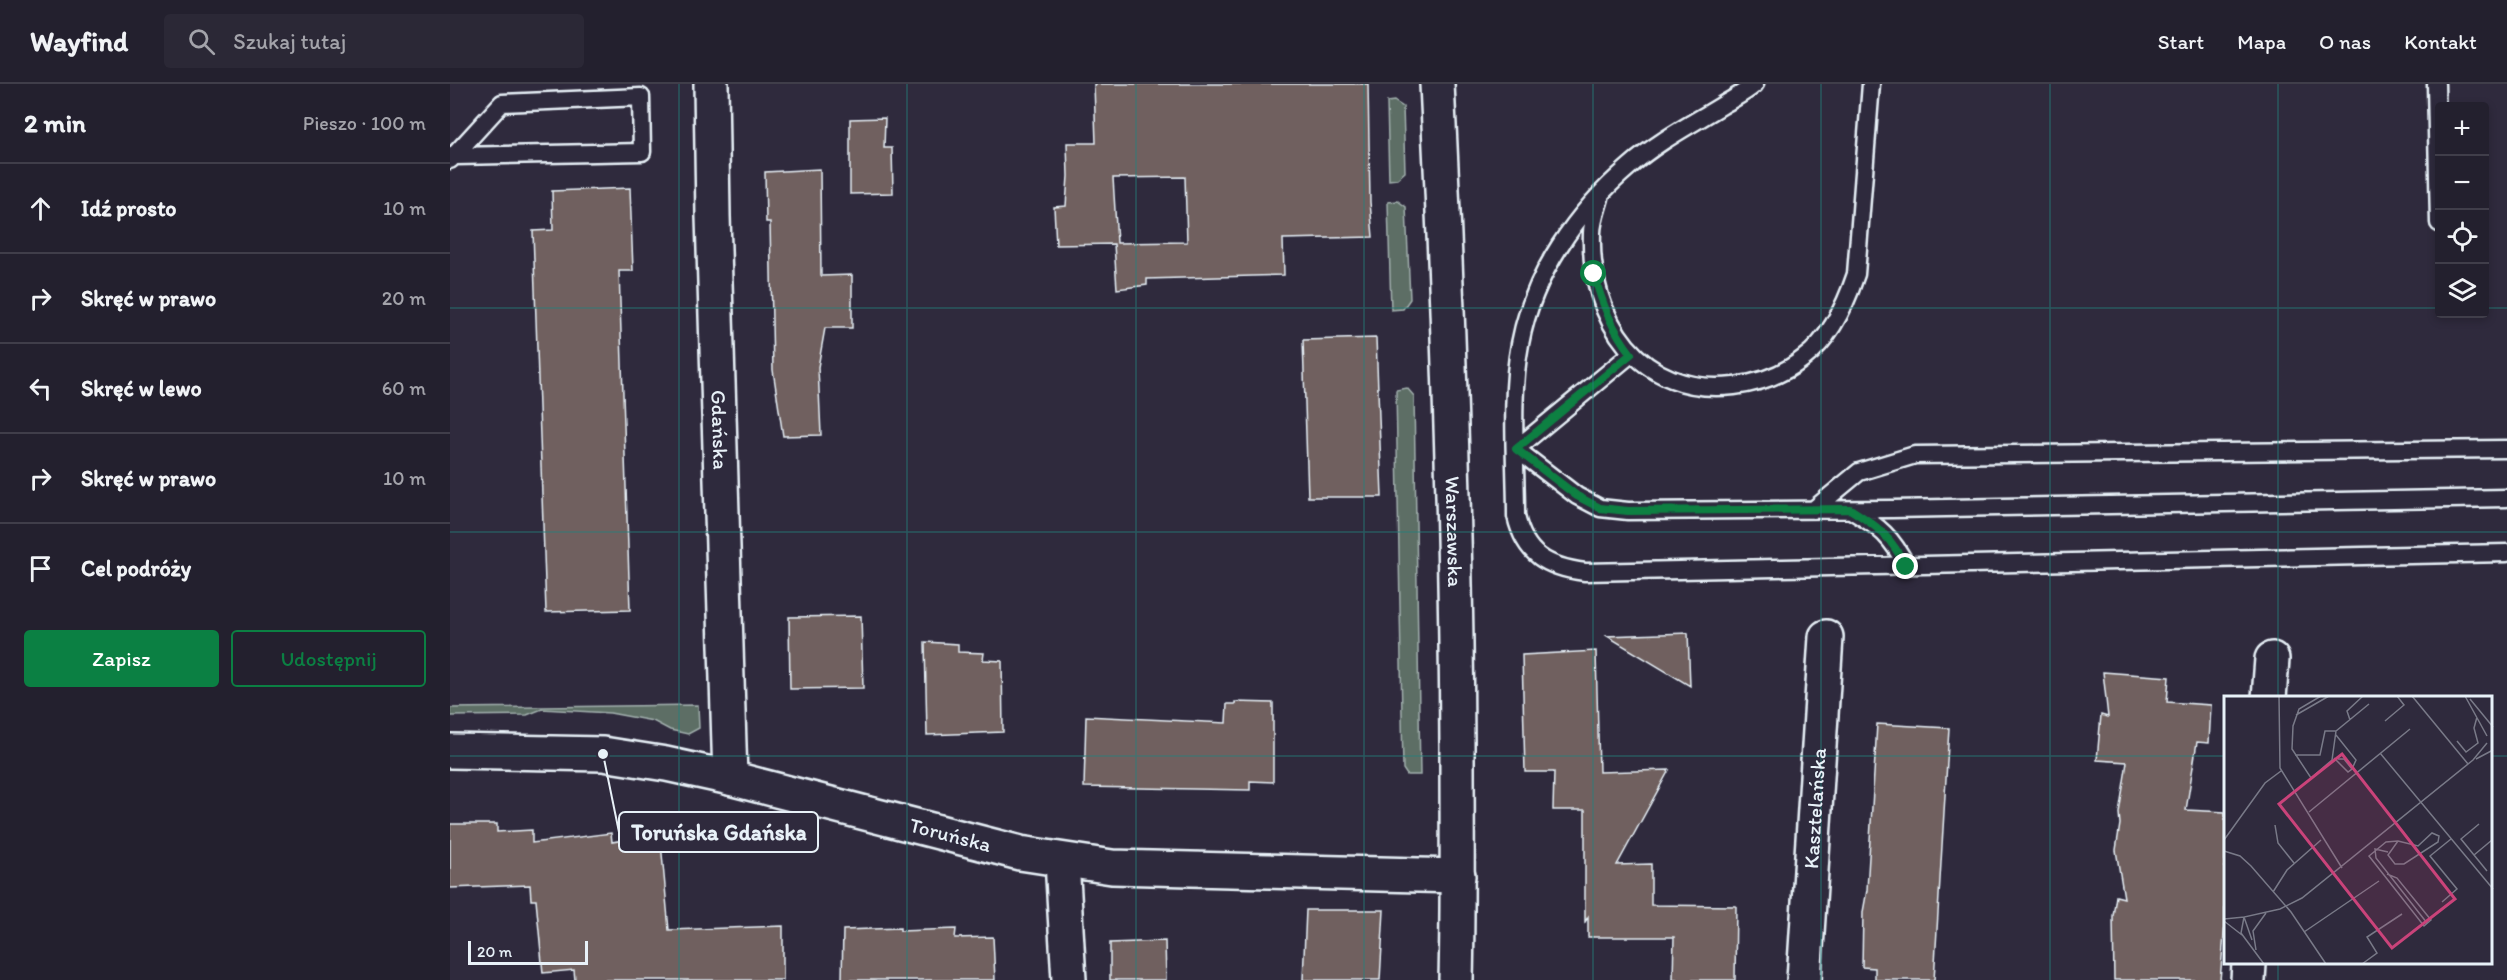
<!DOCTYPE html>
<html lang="pl">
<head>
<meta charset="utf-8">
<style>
  body { margin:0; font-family:Itim,sans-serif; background:#2b2836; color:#f1f3f6 }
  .controls { position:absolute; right:18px; top:18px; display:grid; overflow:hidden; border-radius:6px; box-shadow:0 3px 9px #0003 }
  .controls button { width:54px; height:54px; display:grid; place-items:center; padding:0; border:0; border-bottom:2px solid #403e4a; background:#23202e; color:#f1f3f6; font:30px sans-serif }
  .scale { position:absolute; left:18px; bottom:15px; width:120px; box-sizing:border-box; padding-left:6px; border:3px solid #e8f1f8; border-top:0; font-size:16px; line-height:21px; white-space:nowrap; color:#e8f1f8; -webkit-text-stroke:4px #2f2a3d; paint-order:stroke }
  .stop { position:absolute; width:18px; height:18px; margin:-14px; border:4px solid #0b8043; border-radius:50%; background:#fff }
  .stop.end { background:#0b8043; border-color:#fff; box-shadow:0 2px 6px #0008 }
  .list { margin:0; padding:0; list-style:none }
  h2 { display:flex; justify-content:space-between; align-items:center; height:78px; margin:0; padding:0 24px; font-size:26px }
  h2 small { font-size:20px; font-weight:400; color:#a3a3aa }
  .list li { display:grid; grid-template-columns:39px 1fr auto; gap:18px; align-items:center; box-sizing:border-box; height:90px; padding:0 24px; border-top:2px solid #403e4a }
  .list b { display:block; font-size:22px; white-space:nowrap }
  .list em { font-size:20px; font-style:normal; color:#a3a3aa }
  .actions { display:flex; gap:12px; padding:18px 24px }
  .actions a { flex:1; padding:14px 0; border:2px solid #0b8043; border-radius:6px; text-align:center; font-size:21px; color:#0b8043 }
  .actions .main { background:#0b8043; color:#fff }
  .icon { flex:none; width:33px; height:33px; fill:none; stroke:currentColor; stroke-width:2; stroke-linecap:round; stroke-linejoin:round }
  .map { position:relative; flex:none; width:2057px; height:896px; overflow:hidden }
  header { display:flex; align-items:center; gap:36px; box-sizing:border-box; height:84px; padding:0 30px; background:#23202e; border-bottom:2px solid #403e4a }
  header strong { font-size:28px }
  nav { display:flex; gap:33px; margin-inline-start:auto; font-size:21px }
  .search { width:420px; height:54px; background:#2b2836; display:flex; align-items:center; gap:15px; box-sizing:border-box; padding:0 21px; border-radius:6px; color:#a3a3aa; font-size:22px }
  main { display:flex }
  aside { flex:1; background:#23202e }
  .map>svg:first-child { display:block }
  .green { fill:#5d6e65; stroke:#a2b0ae; stroke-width:1.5 }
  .building { fill:#70615e; stroke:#e8f1f8; stroke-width:1.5; fill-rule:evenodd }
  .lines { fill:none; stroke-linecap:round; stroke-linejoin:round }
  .service-casing { stroke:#e8f1f8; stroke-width:21 }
  .minor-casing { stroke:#e8f1f8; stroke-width:38 }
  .primary-casing { stroke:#e8f1f8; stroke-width:38 }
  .service { stroke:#2f2a3d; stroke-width:16 }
  .minor { stroke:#2f2a3d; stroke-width:33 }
  .primary { stroke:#2f2a3d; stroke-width:33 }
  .route { stroke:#0b8043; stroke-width:8 }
  .grid { fill:none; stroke:#25827c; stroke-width:1.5; stroke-opacity:0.55 }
  .labels { text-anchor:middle; stroke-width:6; stroke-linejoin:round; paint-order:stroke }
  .street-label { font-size:21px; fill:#e8f1f8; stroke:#2f2a3d }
  .inset-road { fill:none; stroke:#797a88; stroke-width:1.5 }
  .view { fill:#ca437a; fill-opacity:0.15; stroke:#ca437a; stroke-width:3 }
  .inset-edge { fill:none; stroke:#e8f1f8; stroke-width:3 }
  .leader { fill:none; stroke:#e8f1f8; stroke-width:2 }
  .callout-dot { fill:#e8f1f8; stroke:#2f2a3d; stroke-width:2 }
  .callout { fill:#2f2a3d; stroke:#e8f1f8; stroke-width:2 }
  .callout-label { font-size:22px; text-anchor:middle; font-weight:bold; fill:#e8f1f8 }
</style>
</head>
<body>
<header>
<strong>Wayfind</strong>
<div class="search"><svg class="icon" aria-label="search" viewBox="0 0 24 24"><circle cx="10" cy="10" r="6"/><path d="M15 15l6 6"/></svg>Szukaj tutaj</div>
<nav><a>Start</a><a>Mapa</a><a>O nas</a><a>Kontakt</a></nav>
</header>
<main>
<aside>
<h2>2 min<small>Pieszo · 100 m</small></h2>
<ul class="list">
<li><svg class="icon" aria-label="ahead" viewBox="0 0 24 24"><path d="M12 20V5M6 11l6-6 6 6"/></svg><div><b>Idź prosto</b></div><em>10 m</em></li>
<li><svg class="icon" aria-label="right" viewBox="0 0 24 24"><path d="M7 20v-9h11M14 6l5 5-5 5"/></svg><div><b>Skręć w prawo</b></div><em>20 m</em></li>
<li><svg class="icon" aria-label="left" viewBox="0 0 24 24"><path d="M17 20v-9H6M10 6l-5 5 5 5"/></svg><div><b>Skręć w lewo</b></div><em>60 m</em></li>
<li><svg class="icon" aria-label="right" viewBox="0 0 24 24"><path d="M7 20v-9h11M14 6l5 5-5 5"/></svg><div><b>Skręć w prawo</b></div><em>10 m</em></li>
<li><svg class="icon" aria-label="arrive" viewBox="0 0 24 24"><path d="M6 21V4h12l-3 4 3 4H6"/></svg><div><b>Cel podróży</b></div></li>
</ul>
<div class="actions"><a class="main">Zapisz</a><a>Udostępnij</a></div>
</aside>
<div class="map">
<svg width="2057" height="896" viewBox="0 0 2057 896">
  <rect width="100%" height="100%" fill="#2f2a3d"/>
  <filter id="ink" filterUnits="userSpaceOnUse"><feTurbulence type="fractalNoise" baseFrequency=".0167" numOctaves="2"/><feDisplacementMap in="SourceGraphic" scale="12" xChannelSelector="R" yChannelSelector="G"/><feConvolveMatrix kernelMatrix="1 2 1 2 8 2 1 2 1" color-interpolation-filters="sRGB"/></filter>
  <g filter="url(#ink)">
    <path class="green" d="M944 17 953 23 955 88 947 95 939 96 937 18Z
      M948 117 956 123 960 215 953 225 941 226 938 118Z
      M957 304 964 312 970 691H957L953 685 946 306Z
      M248 621 249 644 238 650 220 646 203 637 160 629 92 625 77 631 0 632V624Z"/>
    <path class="building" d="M644 0H918L920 118 923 153 833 155 834 191 697 195V201L667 205 664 160 606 161 604 123 616 122 618 92 617 59H646ZM735 93 737 158 667 159 663 94Z
      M435 34 434 64H442L443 109 400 110V35Z
      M370 85 371 192 402 191V244H375L368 283 371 351 333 352 323 286 320 138H316L315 88Z
      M180 104 183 187H169L180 526 96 528 83 147 103 146 102 107Z
      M926 254 932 413H858L853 256Z
      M411 532 413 604 340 605 339 533Z
      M1238 549 1240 602 1157 552Z
      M475 558 508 560V568L534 569 533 576 552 577 553 648 477 651Z
      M1146 567 1149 688 1219 686 1167 781 1201 780V821L1286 822 1285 896H1223L1224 853H1138V833L1135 838V726H1103L1104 688H1075L1072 571Z
      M1653 588 1719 593 1717 618 1761 621 1759 659 1747 658 1736 726 1775 728V840L1770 896H1664L1663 832 1666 812 1674 814 1666 766 1670 740 1669 729 1677 678 1647 676 1651 631 1658 633Z
      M785 618 823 619V698L800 697V706L634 703 636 632 776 639 777 620H785Z
      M1427 640 1499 644 1484 896H1425V884L1412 883 1413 828 1417 806Z
      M0 740H47V748L82 746V759L161 749 162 758 190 753 191 762 211 759 219 846 333 842V896H125L124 886 93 889 86 816H81L80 801 0 804Z
      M856 826H934L930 896H853Z
      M450 844V847L506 845 505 854 543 853 545 896H392L393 846Z
      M715 857 716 896H660V859Z"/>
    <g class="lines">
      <g class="service-casing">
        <path id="service" d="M1305 0C1295 9 1282 15 1271 22 1240 41 1207 58 1180 82 1126 128 1083 190 1070 260 1060 311 1066 379 1066 432 1075 471 1097 483 1135 488L2057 469
          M1986 0 1989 139
          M0 76 52 19 191 13 192 68 6 72
          M1150 114C1147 125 1142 138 1142 149 1139 236 1190 313 1284 302 1309 299 1334 290 1354 274 1381 254 1396 220 1406 190L1421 0
          M1181 270 1066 365 1127 412 1150 424 1178 427 1442 425 2057 414
          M1363 426 1409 388 1465 371 2057 365
          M1401 426C1430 443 1442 453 1457 483"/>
      </g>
      <g class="minor-casing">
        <g id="minor">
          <path id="s1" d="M261 0 263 132 280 694"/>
          <path d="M1819 614 1822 575"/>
          <path id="s2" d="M0 667 153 670 216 680 280 694 570 769 662 783 1008 792"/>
          <path d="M612 777 619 896"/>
          <path id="s3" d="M1354 896 1376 553"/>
          <path d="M1798 896 1799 880"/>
        </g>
      </g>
      <g class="primary-casing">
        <g id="primary">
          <path id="s4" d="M987 0C998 220 1006 440 1007 661 1007 739 1008 818 1006 896"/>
        </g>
      </g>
      <use href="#service" class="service"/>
      <use href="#minor" class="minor"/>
      <use href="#primary" class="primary"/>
    </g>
  </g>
  <g class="lines" filter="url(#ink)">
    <path class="route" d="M1144 190C1152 220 1162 245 1181 270L1066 365 1127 412 1150 424 1178 427 1400 425C1429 443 1441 453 1456 483"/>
  </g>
  <path class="grid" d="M229 0V896M457 0V896M686 0V896M914 0V896M1143 0V896M1371 0V896M1600 0V896M1828 0V614M0 224H1990M2034 224H2057M0 448H2057M0 672H1775M2040 672H2057M1828 880V896"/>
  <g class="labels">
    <g class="street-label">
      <text dy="7" stroke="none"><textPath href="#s1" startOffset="346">Gdańska</textPath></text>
      <text dy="7" stroke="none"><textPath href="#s4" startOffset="448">Warszawska</textPath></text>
      <text dy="7" stroke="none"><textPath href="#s3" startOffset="172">Kasztelańska</textPath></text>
      <text dy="7" stroke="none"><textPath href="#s2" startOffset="510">Toruńska</textPath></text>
    </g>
  </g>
  <g transform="translate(1774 612)">
    <rect width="268" height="268" fill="#2f2a3d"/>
    <path class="inset-road" d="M55 0 56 72 118 172M97 0 75 13 69 30 68 53 87 82 108 64 112 35M188 0 244 68M241 0 263 40M246 3 269 31M72 19 105 0M126 24 123 15 139 0M161 25 180 9 173 0M112 39 132 64 128 73M233 45 242 56 254 47 250 32 253 21M156 57 269 193M71 59H96L101 35H112L145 8M110 62 124 76 128 73 120 63H114M252 63 269 54M85 116 186 33M255 128 237 143 263 175M51 129 54 147 70 167M0 144 41 87 57 75M0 155 16 160 27 170 67 216 102 268M164 156 151 153 152 162 203 227M250 159 268 144M163 178 173 182 207 224 200 230 145 160 162 146 174 145 194 150 208 137 215 140 214 146 180 168H171L164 159 174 145M49 196 63 174 97 144M218 206 233 193 206 160 227 143M0 223 20 221 28 244M0 225 18 239M80 236 155 185M32 254 29 235 42 217M40 268 17 237 20 221 56 213 78 202 249 64 263 47M138 268 153 257 143 241 178 218"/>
    <path class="view" d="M118 58 231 203 168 252 55 108Z"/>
    <rect width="268" height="268" class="inset-edge"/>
  </g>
  <path class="leader" d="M153 670L169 748"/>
  <circle class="callout-dot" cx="153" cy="670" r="6"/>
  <rect class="callout" x="169" y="728" width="199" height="40" rx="6"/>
  <g class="callout-label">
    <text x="269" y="756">Toruńska Gdańska</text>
  </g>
</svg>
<div class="controls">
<button>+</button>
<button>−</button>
<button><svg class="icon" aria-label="locate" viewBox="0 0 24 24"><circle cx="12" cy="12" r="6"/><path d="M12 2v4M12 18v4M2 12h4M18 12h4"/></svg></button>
<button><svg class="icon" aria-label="layers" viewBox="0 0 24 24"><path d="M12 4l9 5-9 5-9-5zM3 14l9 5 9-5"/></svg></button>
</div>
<div class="scale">20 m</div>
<div class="stop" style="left:1144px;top:190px"></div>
<div class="stop end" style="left:1456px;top:483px"></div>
</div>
</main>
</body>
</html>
